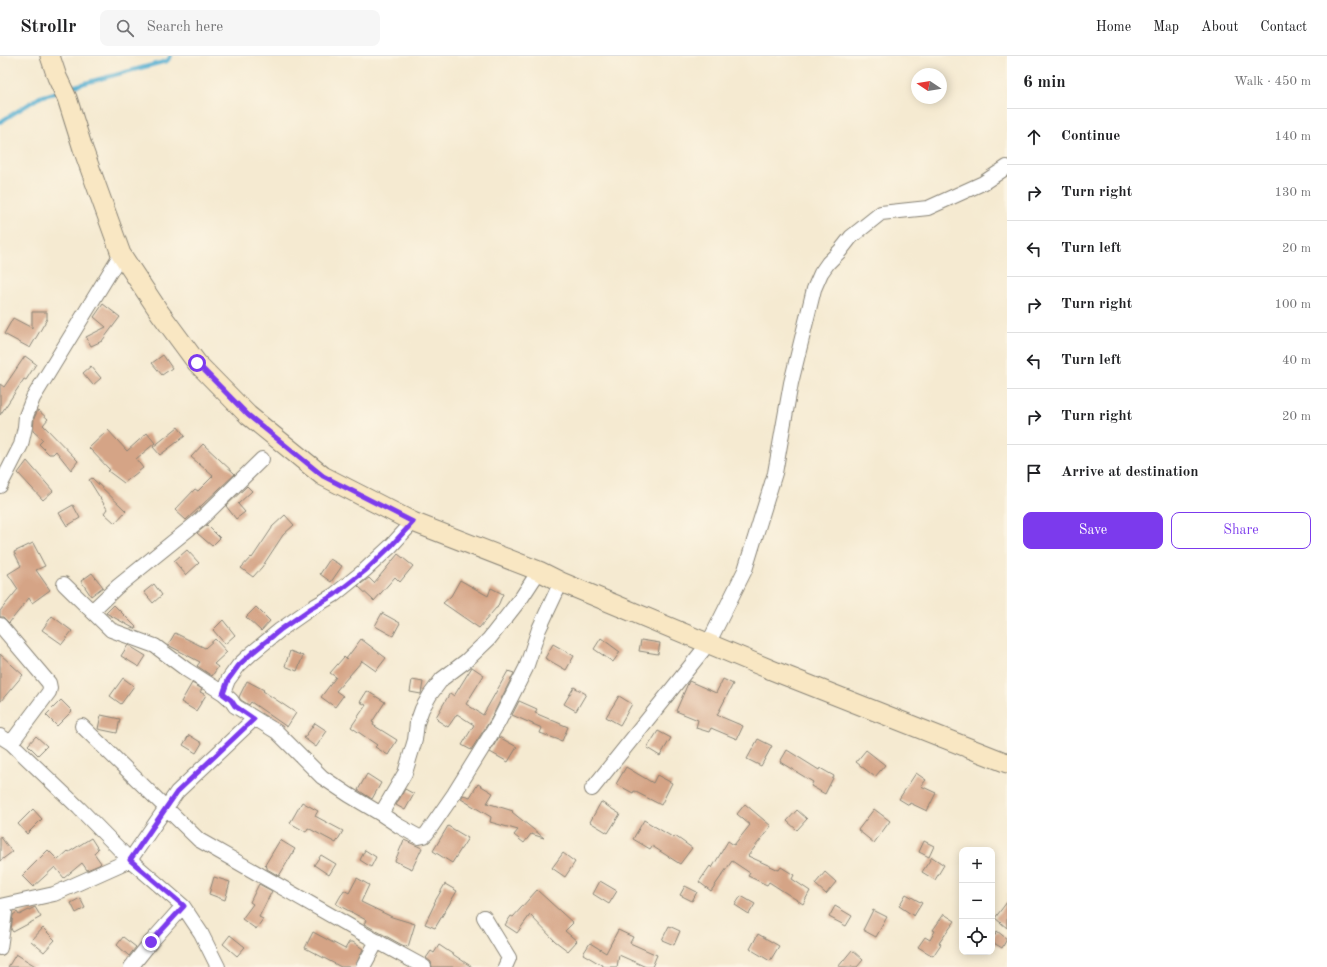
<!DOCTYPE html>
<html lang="en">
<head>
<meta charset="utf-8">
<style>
  body { margin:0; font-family:"Old Standard TT",serif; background:#f6f6f6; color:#202124 }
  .controls { position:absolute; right:12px; bottom:12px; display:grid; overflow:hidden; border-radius:8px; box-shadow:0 2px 10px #0003 }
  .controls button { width:36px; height:36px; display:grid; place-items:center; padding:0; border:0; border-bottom:1px solid #e0e0e0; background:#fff; color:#202124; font:20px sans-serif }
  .compass { position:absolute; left:911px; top:12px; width:36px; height:36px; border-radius:50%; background:#fff; box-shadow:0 2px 10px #0003; rotate:282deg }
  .stop { position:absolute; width:12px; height:12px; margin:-9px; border:3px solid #7c3aed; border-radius:50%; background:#fff }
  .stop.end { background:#7c3aed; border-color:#fff; box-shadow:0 1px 4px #0008 }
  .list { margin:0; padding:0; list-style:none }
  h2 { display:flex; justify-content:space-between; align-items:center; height:52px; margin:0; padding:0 16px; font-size:17px }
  h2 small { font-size:13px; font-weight:400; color:#757577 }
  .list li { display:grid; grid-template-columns:26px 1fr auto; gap:12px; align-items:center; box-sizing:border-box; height:56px; padding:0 16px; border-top:1px solid #e0e0e0 }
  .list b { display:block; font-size:15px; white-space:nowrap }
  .list em { font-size:13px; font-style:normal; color:#757577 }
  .actions { display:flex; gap:8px; padding:12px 16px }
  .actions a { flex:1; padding:9px 0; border:1px solid #7c3aed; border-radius:8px; text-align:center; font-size:14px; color:#7c3aed }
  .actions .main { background:#7c3aed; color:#fff }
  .icon { flex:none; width:22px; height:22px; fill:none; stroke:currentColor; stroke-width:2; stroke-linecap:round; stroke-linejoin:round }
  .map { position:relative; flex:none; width:1007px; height:911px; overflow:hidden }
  header { display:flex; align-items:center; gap:24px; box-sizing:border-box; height:56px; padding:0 20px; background:#fff; border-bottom:1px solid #e0e0e0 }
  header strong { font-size:19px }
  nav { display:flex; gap:22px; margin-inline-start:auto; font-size:14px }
  .search { width:280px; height:36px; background:#f6f6f6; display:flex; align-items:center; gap:10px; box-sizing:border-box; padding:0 14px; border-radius:8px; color:#757577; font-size:15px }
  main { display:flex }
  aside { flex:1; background:#fff }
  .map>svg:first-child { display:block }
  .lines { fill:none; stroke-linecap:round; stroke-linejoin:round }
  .stream { stroke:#53aed1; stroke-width:4 }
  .building { fill:#d5a486 }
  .minor-casing { stroke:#888376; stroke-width:16 }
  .secondary-casing { stroke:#888376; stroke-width:21 }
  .minor { stroke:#fff; stroke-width:14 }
  .secondary { stroke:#f9e7c3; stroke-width:19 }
  .route { stroke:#7c3aed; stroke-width:5 }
</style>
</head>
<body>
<header>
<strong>Strollr</strong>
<div class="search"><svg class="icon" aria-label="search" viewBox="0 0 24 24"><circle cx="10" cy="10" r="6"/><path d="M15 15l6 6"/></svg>Search here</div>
<nav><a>Home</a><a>Map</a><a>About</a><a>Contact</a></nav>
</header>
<main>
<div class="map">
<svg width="1007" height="911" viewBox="0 0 1007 911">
  <rect width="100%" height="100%" fill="#fcf5e5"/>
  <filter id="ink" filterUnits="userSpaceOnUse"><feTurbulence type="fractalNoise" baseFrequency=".025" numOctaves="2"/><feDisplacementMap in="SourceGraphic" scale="8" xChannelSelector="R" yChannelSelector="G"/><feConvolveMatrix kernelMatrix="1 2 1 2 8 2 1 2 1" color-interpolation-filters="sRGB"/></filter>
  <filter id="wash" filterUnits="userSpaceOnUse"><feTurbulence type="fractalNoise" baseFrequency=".012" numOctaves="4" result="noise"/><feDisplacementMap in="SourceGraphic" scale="16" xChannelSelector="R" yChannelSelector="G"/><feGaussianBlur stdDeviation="0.9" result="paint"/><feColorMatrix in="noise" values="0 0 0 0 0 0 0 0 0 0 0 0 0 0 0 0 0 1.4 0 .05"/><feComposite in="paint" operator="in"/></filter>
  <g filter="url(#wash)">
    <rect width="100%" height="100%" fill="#f5ead1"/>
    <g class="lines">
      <path class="stream" d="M68 32 92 25 167 5 171 0
        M0 66 40 41 58 36"/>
    </g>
    <g id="blocks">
      <path class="building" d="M103 248 120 261 102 285 91 290 86 281 106 271 94 261Z
        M32 256H47V263L30 292 4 278 13 262 32 272Z
        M163 299 172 312 162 319 152 307Z
        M25 300 36 308 26 324 24 323 0 359V328L4 331Z
        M91 310 101 322 93 329 83 317Z
        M38 354 48 363 43 369 78 405 71 414 56 395 53 398H49L39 388 43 384 33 375 34 362Z
        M178 371 185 380 160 399 153 391Z
        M108 374 127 395 147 377 155 387 136 403 143 412 124 427 108 415 110 414 89 392Z
        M203 388 235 418 186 464 175 454 195 433 198 435 213 420 191 401Z
        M27 405 53 435 43 444 18 417Z
        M92 422 126 455 115 467 104 457 107 453 89 424Z
        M247 430 252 435 238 448 245 456 236 463 226 450Z
        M73 449 80 462 67 470 59 457Z
        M285 459 294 469 283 479 262 511 253 521 241 512 251 501 252 502 272 472V471Z
        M207 469 220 482 212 490 197 477Z
        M33 487 45 510 36 514 50 534 32 547 29 542 9 567 3 561H0V555L18 533 8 518 21 510 14 496Z
        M187 494 199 507 186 519 174 505Z
        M398 498 413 510 400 526 395 521 374 545 358 530 369 522 374 527Z
        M330 503 342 510 331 526 320 518Z
        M92 517 103 531 91 540 81 525Z
        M460 524 488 540 491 532 503 538 497 552H496L479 572 443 547 451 540Z
        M154 528 162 539 153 547 144 536Z
        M114 549 136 571 135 573 106 557Z
        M256 551 270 565 261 575 246 561Z
        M382 557 400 567 393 580 375 570Z
        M52 560 72 575 62 588 42 574Z
        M223 564 235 579 225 588 213 574Z
        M175 577 205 592 215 583 227 596 214 608 218 611 212 620 197 610 200 606 168 589Z
        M601 582 620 596 613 606 594 593Z
        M361 583 386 602 376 615 362 605 336 635 343 640 335 651 321 641 336 621 330 617 344 601 346 603Z
        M641 584 660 587 658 598 639 595Z
        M553 588 574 600 566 614 545 602Z
        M128 589 146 600 139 611 121 600Z
        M290 595 303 600 297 615 285 610Z
        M0 598 23 619 0 646Z
        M472 611 484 619 466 648 483 659 508 615 514 617 491 663 471 694 462 689 474 669 457 658 448 671 437 664 438 663 436 661 450 637 454 640Z
        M123 622 134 630 121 648 110 640Z
        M723 623 733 628 717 659 743 670 737 683 711 672 709 676 696 672 698 664 676 655 689 625 716 637Z
        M412 624 423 626 421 638 410 636Z
        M247 625 264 634 263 635 296 657 287 671 251 646 249 649 241 644 239 641Z
        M192 627 202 633 200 636 206 639 196 655 181 646Z
        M574 631 586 638 576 655 564 648Z
        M367 635 385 646 372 666 374 667 373 669 397 684 388 699 375 691 377 689 351 671 366 649 360 646Z
        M619 640 632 648 620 669 606 661Z
        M61 644 72 655 57 670 46 659Z
        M519 645 537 653 535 657 568 671 562 685 540 677 542 672 512 659Z
        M101 659 120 663 117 677 98 673Z
        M315 667 327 675 316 691 304 682Z
        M658 675 671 682 660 700 647 692Z
        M189 679 202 687 196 697 183 689Z
        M36 680 47 690 38 699 28 689Z
        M499 681 517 691 508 706 490 696Z
        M758 683 772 690 761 710 747 703Z
        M787 694 819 714 820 712 834 720 825 738 811 730 813 726 780 706Z
        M866 694 885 709 875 721 856 706Z
        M626 711 653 727 657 719 672 727 661 749 634 735 633 737 616 728Z
        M916 717 926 724 921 730 936 737 927 755 910 747 909 749 899 743Z
        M367 718 381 727 372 743 358 734Z
        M478 728 493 737 487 747 513 755 512 756 544 782 531 778 524 787 514 779 518 774 490 766 491 761 461 743 463 739 470 741Z
        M405 733 414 738 405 754 396 749Z
        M302 746 318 755 315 760 343 775 336 787 308 772 306 776 290 767Z
        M601 746 620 758 608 777 590 766Z
        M745 748 771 770 748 800 779 814 781 811 794 819 792 823 810 835 803 848 769 826 767 829 748 820 750 817 732 805 711 835 699 826 710 810 712 812 728 785 734 789 750 769 737 758Z
        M33 753 42 763 27 778 18 768Z
        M874 753 890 765 874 787 858 774Z
        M797 754 807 763 797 774 787 765Z
        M644 764 674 782 675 780 692 792 680 808 652 790 650 793 633 783Z
        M448 770 468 782 452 807 433 795Z
        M0 780 12 796 0 805Z
        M91 782 98 793 94 797 101 807 99 809 87 814 82 807 64 822 55 811 33 831 22 820 48 794 58 804 68 795 69 796Z
        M280 784 295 793 279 820 267 813V811L265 809Z
        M404 784 422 792 412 813 395 805Z
        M924 785 934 790 929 801 919 796Z
        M365 794 376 801 371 811 360 804Z
        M563 797 575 806 565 821 552 812Z
        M321 799 336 808 329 819 314 809Z
        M932 801 944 809 935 824 922 816Z
        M825 816 836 826 826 838 815 828Z
        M214 821 230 826 225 844 209 838Z
        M357 822 369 829 361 846 392 861 415 868 408 891 402 889 364 868 366 864 336 848 344 834 349 837Z
        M600 825 617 835 609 848 593 838Z
        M259 828 272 835 259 861 263 863 256 873 242 863 253 848 250 846Z
        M445 828 457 835 435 872 425 868 435 847H434Z
        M685 830 697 836 692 845 680 839Z
        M537 834 573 867 565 875 577 885 568 895 555 885 530 859 517 877 505 869 511 860 513 861Z
        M906 838 922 847 914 860 899 850Z
        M741 840 755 848 749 858 735 849Z
        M80 842 85 852 76 857 71 847Z
        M1007 846V872L995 862Z
        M835 850 852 860 846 870 829 861Z
        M35 851 41 861 13 876 11 873 13 859 17 856 19 859Z
        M873 854 887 861 876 881 863 874Z
        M944 858 955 865 939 887 941 888 933 900 918 891 925 881 930 884 935 875 933 874Z
        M669 870 680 875 674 889 662 884Z
        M43 872 55 884 44 896 31 885Z
        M618 874 633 881 630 887 657 899 652 911H646L619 899 617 911H605L583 898 590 887 606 897Z
        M997 875 1007 883 1002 892 992 886V883Z
        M313 876 345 893 349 886H353L363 893 355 911H341L305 892Z
        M758 878 779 890 770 905 750 893Z
        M230 879 245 891 237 900 223 888Z
        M123 881 136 891 129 900 117 889Z
        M439 889 472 911H432L431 906 426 902 431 895 434 897Z
        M852 894 863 904 857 911H838Z
        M16 898 37 911H8Z"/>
    </g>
  </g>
  <g filter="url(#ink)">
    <use href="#blocks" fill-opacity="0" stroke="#888376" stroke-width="1"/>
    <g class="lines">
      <g class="minor-casing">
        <path id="minor" d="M0 430 21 389 25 371 26 360 33 342 121 198
          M413 466 391 490 365 514 334 539 310 553 280 574 252 597 239 609 228 624 223 637 231 644 235 650 277 676 322 721 349 739 381 758 399 770 419 781 424 780 427 777 454 738 498 667 526 612 539 573 561 526
          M64 528 111 574 155 590 187 614 223 637
          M92 555 117 531 200 464 262 403
          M0 569 49 627 50 632 49 636 11 687
          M82 670 199 784 360 876 424 911
          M0 680 11 687 79 752 130 804 183 850 201 877 218 911
          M592 733 708 588 745 514 775 417 791 327 814 233 821 217 828 207 840 195 851 181 881 157 928 152 983 127 1007 111
          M381 758 405 717 415 684 417 667 422 653 430 639 442 623 466 605 489 583 522 541 539 515
          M0 850 54 838 130 804 177 736 254 663
          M484 861 509 902 505 911
          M0 892 6 849
          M131 911 151 886 183 850
          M363 911 377 885"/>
      </g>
      <g class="secondary-casing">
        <path id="secondary" d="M50 0 57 21 67 42 83 93 121 198 160 257 197 307 248 359 323 420 413 466 539 515 561 526 774 615 1007 707"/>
      </g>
      <use href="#minor" class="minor"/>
      <use href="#secondary" class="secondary"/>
    </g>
  </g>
  <g class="lines" filter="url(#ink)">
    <path class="route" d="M151 886 184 850 130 804 177 736 254 663 235 650 231 644 223 638 228 624 239 609 252 597 280 574 310 553 334 539 366 514 391 490 413 466 323 420 248 359 197 307"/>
  </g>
</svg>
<div class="controls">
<button>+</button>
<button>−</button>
<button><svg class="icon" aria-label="locate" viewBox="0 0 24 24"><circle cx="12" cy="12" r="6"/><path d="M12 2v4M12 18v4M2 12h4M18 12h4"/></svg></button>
</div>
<svg class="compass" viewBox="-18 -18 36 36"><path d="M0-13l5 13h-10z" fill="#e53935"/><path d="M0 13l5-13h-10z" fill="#757577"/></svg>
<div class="stop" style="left:197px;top:307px"></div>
<div class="stop end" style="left:151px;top:886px"></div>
</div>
<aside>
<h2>6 min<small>Walk · 450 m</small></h2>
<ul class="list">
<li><svg class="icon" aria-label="ahead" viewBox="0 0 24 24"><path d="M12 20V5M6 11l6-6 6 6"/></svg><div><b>Continue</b></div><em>140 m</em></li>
<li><svg class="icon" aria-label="right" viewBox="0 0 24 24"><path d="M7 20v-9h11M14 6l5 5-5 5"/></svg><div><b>Turn right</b></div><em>130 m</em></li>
<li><svg class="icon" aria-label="left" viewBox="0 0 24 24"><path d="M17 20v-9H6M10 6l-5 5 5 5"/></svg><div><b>Turn left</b></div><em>20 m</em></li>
<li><svg class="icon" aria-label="right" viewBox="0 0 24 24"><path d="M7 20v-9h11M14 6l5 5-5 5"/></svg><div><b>Turn right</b></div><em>100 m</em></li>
<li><svg class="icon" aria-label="left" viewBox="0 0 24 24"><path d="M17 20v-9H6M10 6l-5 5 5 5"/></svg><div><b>Turn left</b></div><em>40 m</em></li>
<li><svg class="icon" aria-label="right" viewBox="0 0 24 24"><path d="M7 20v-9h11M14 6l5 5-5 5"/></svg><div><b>Turn right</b></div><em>20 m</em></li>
<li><svg class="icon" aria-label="arrive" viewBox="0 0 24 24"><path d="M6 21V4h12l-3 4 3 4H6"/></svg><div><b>Arrive at destination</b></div></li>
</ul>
<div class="actions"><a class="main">Save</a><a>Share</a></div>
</aside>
</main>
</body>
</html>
